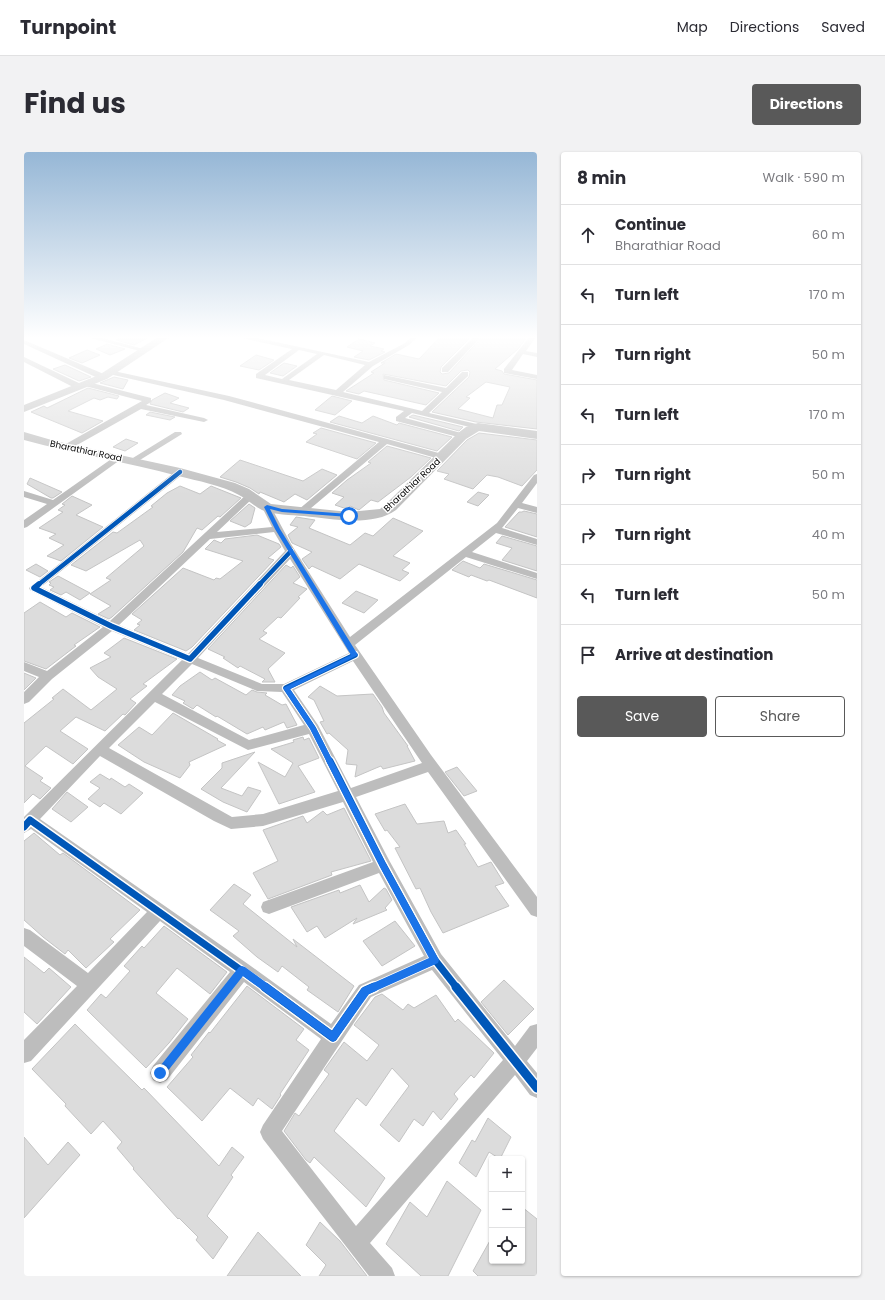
<!DOCTYPE html>
<html lang="en">
<head>
<meta charset="utf-8">
<style>
  body { margin:0; font-family:Poppins,sans-serif; background:#f2f2f3; color:#2b2b33 }
  .controls { position:absolute; right:12px; bottom:12px; display:grid; overflow:hidden; border-radius:4px; box-shadow:0 1px 3px #0004 }
  .controls button { width:36px; height:36px; display:grid; place-items:center; padding:0; border:0; border-bottom:1px solid #e1e1e2; background:#fff; color:#2b2b33; font:20px sans-serif }
  .stop { position:absolute; width:12px; height:12px; margin:-9px; border:3px solid #1a73e8; border-radius:50%; background:#fff }
  .stop.end { background:#1a73e8; border-color:#fff; box-shadow:0 1px 4px #0008 }
  .list { margin:0; padding:0; list-style:none }
  h2 { display:flex; justify-content:space-between; align-items:center; height:52px; margin:0; padding:0 16px; font-size:17px }
  h2 small { font-size:13px; font-weight:400; color:#7c7c81 }
  .list li { display:grid; grid-template-columns:26px 1fr auto; gap:12px; align-items:center; box-sizing:border-box; height:60px; padding:0 16px; border-top:1px solid #e1e1e2 }
  .list b { display:block; font-size:15px; white-space:nowrap }
  .list p { margin:0; font-size:13px; white-space:nowrap; color:#7c7c81 }
  .list em { font-size:13px; font-style:normal; color:#7c7c81 }
  .actions { display:flex; gap:8px; padding:12px 16px }
  .actions a { flex:1; padding:9px 0; border:1px solid #595959; border-radius:4px; text-align:center; font-size:14px; color:#595959 }
  .actions .main { background:#595959; color:#fff }
  .icon { flex:none; width:22px; height:22px; fill:none; stroke:currentColor; stroke-width:2; stroke-linecap:round; stroke-linejoin:round }
  .map { position:relative; flex:none; width:513px; height:1124px; overflow:hidden; border-radius:4px }
  header { display:flex; align-items:center; gap:24px; box-sizing:border-box; height:56px; padding:0 20px; background:#fff; border-bottom:1px solid #e1e1e2 }
  header strong { font-size:19px }
  nav { display:flex; gap:22px; margin-inline-start:auto; font-size:14px }
  .intro { display:flex; align-items:center; justify-content:space-between; box-sizing:border-box; height:96px; padding:0 24px }
  h1 { margin:0; font-size:28px }
  .button { padding:10px 18px; border-radius:4px; background:#595959; color:#fff; font-size:14px; font-weight:700 }
  main { display:flex; gap:24px; padding:0 24px }
  aside { flex:1; background:#fff; border-radius:4px; box-shadow:0 1px 3px #0004 }
  .map>svg:first-child { display:block }
  .building { fill:#dcdcdc; stroke:#c4c4c4; fill-rule:evenodd }
  .lines { fill:none; stroke-linecap:round; stroke-linejoin:round }
  .street { fill:#bdbdbd; fill-rule:evenodd }
  .secondary { fill:#c0c0c0; fill-rule:evenodd }
  .cycleway-far3-casing { stroke:#fff; stroke-width:6 }
  .cycleway-far2-casing { stroke:#fff; stroke-width:8 }
  .cycleway-far1-casing { stroke:#fff; stroke-width:10 }
  .cycleway-casing { stroke:#fff; stroke-width:12 }
  .cycleway-far3 { stroke:#0057b8; stroke-width:4.5 }
  .cycleway-far2 { stroke:#0057b8; stroke-width:5.5 }
  .cycleway-far1 { stroke:#0057b8; stroke-width:7 }
  .cycleway { stroke:#0057b8; stroke-width:9 }
  .route { fill:#1a73e8 }
  .labels { text-anchor:middle; stroke-width:3; stroke-linejoin:round; paint-order:stroke }
  .far-street-label { font-size:9px; fill:#000; stroke:#fff }
</style>
</head>
<body>
<header>
<strong>Turnpoint</strong>
<nav><a>Map</a><a>Directions</a><a>Saved</a></nav>
</header>
<div class="intro"><h1>Find us</h1><a class="button">Directions</a></div>
<main>
<div class="map">
<svg width="513" height="1124" viewBox="0 0 513 1124">
  <rect width="100%" height="100%" fill="#fff"/>
  <path class="building" d="M98 185H125L110 193 92 188Z
    M416 185H447L417 215 416 220 418 222 425 221 458 185H503L494 197 471 217 478 219 480 222 513 228V277L452 270 408 260 445 225 446 220 444 218 437 219 422 234 359 222 360 228 415 241 402 253 340 239 335 242 322 239 350 221 347 220 361 211H357L372 202 395 207ZM462 230 486 235 478 253H473L469 266 434 257 446 246 442 245Z
    M335 187 351 191 346 194 360 197 357 199 361 200 345 208 330 205 339 199 323 195Z
    M83 192 101 197 86 203 72 197Z
    M63 198 76 203 58 211 45 206Z
    M232 203 250 208 235 218 216 214Z
    M260 211 273 214 259 224 246 221Z
    M41 213 67 225 55 229 29 217Z
    M90 225 104 228 99 237 76 231Z
    M64 236 95 244 93 247 84 245 76 248 70 246 44 259 79 269 58 281 7 260 20 254 23 256Z
    M141 241 155 246 146 251 165 256 159 260 126 252 128 248Z
    M308 244 328 249 311 263 291 258Z
    M126 260 151 265 146 268 122 263Z
    M389 263 439 275 435 279 385 265Z
    M315 264 338 271 349 264 373 273 375 271 428 285 413 299 306 270Z
    M297 276 352 291 333 307 282 290 293 282 289 281Z
    M455 281 513 288V318L498 334 474 325 463 323 449 337 420 327 425 322 413 319 443 288Z
    M102 287 114 291 101 299 89 295Z
    M363 294 407 306 387 325 354 350 347 348 335 358 326 354 323 357 311 353 320 345 308 341 323 328 347 311 344 310Z
    M216 308 279 329 298 317 313 323 283 348 271 342 260 350 236 340 235 342 226 336 212 330 196 325Z
    M6 326 38 340 29 346H27L3 332Z
    M156 334 176 342 187 334 217 346 196 365 194 364 178 378 173 376 159 400 88 465 85 467 74 462 87 454 66 442 87 428 82 426 120 394 116 388 62 419 47 413 89 380 93 381 129 355 127 354 143 341Z
    M454 340 465 343 454 354 443 350Z
    M48 344 68 353 52 363 79 375 37 409 23 404 40 393 25 386 32 382 15 376 39 360 34 358 41 353 38 352Z
    M225 352 231 356 227 371 221 375 206 369Z
    M500 359 513 362V385L481 375 495 360H498Z
    M272 365 291 368 285 376 326 393 341 381 349 384 369 366 399 379 369 404 386 411 378 418 385 421 376 429 335 412 316 427 288 414 285 417 278 407 288 400 268 391 264 383 274 375 266 373Z
    M233 383 255 392 257 395 244 406 250 408 168 495 162 499 110 478 116 473 113 472 118 468 108 462 159 416 190 428 192 426 196 427 219 409 181 397 190 388 197 391 201 387Z
    M478 384 513 394V419L478 408 488 396 472 391Z
    M439 409 456 416 460 412 513 428V446L465 428 463 429 447 423 445 425 428 418Z
    M12 412 24 419 16 425 2 418Z
    M262 413 267 416 269 414 276 425 269 431 283 437 274 445 276 446 257 466 254 465 239 479 243 481 235 487 261 501 244 517 251 530H238L241 527 216 514 214 516 199 506 201 505 184 497Z
    M34 424 36 425 66 441 56 448 42 440 37 443 26 438 30 435 25 433 27 431 25 430Z
    M332 439 354 448 340 461 318 451Z
    M16 450 42 465 48 461 76 475 50 493 52 494 22 517 0 509V461Z
    M100 486 153 507 119 532 123 534 106 547 112 551 101 563 99 562 81 579 52 565 36 579 64 597 49 612 22 594 1 614 19 626 16 629 27 636 16 647 9 642 0 651V571L30 547 28 546 39 537 67 558 93 537 74 525 66 516 87 505 80 501Z
    M176 520 188 528 191 526 222 543 228 538 233 540 243 541 241 543 258 553 262 552 273 573 263 576 260 570 241 578 239 575 223 582 193 564 192 565 173 553 169 557 159 551 161 549 148 543 156 534Z
    M0 521 12 526 0 538Z
    M296 534 313 544 349 542 358 555 360 561 384 594H383L391 609 359 617 357 614 352 616 331 625 333 613 322 612 324 598 305 581 303 582 296 570 300 569 290 548 284 545Z
    M149 561 194 587 193 588 202 593 165 610 166 613 156 626 120 610 94 593 115 575 128 583Z
    M279 585 280 588 285 586 295 606 274 614 291 640 255 652 234 610 261 625 269 611 247 597 270 590 269 588Z
    M231 600 197 636 218 644 224 635 237 639 223 660 199 650 177 637 198 616V611Z
    M433 615 453 639 440 644 421 620Z
    M76 622 86 628 87 626 101 635 105 632 119 641 97 662 80 651 76 655 64 647 76 636 66 630Z
    M43 640 64 655 47 670 28 657Z
    M381 652 393 672 420 669 424 681 432 678 442 692H440L454 715 467 710 480 731 471 734 485 754 419 781 407 760 396 736 392 737 371 696 376 695 363 678 361 679 351 662Z
    M320 656 347 709 307 720 308 723 244 747 229 721 254 709 239 678 279 664 283 671 299 659 303 663Z
    M10 681 36 703 39 701 116 758 86 787 90 790 62 816 44 798 41 802 19 785 0 768V689Z
    M210 732 227 743 219 752 273 795 269 787 330 834 314 860 283 838 285 835 258 814 254 820 233 805 209 784 215 779 186 758Z
    M336 733 345 750 360 736 362 737 368 748 361 756 363 758 329 772 333 766 301 786 293 774 283 780 267 755 315 738 316 741Z
    M371 769 391 794 358 814 339 789Z
    M140 774 203 820 186 842 153 816 132 841 164 867 145 891 122 916 63 858 77 842 82 846 106 819 100 814 118 794 120 796Z
    M0 805 20 821 25 816 47 835 13 872 0 860Z
    M480 828 510 857 484 883 457 850Z
    M223 834 280 877 272 888 285 898 256 942 257 943 248 957 234 946 229 954 206 936 178 969 143 935 169 905 167 903 185 880 186 881Z
    M358 842 379 858 384 852 390 856 412 843 431 870 434 867 470 901 450 926 447 923 430 942 434 947 417 968 409 959 399 974 390 967 375 990 356 973 385 934 368 916 342 954 333 946 310 979 361 1026 342 1055 290 1005 286 1011 282 1008 260 979 271 961 275 964 305 922 300 918 320 890 343 909 355 893 330 873 351 845Z
    M51 872 118 938 120 936 195 1014 208 995 220 1005 207 1023 209 1025 183 1064 204 1085 189 1107 172 1088 174 1085 155 1066 154 1067 109 1017 110 1016 93 996 98 990 79 969 67 982 41 954 42 952 8 917Z
    M464 966 487 985 476 1007 465 1000 452 1025 435 1011 448 988 451 990Z
    M0 985 24 1013 44 990 56 1003 0 1066Z
    M423 1029 457 1058 424 1124H397L362 1092 386 1050 403 1065Z
    M498 1055 513 1067V1124H454L449 1119 468 1085V1109H498Z
    M296 1070 316 1089 343 1124H295L302 1113 282 1093Z
    M234 1080 277 1124H203Z"/>
  <g class="lines">
    <path class="street" d="M62 185H75L123 198 120 200Z
      M213 185H229L345 210 381 191 387 185H394L385 193 349 214 319 240 398 259 418 240 360 227V223L422 236 438 220H444V224L405 261 457 273 458 275 454 277 388 261 381 266 441 282 442 284 438 286 372 269V265L380 259 232 226V222L268 197ZM275 198 293 202 258 227 241 223ZM300 203 341 213 312 238 265 228Z
      M450 185H457L424 220H418V216Z
      M505 185H512L502 199 513 201V205L499 202 488 218 513 223V227L480 221V217Z
      M0 188 82 223 83 225 82 227H76L0 192Z
      M0 205 59 233 60 235 56 237H53L0 210Z
      M85 218 205 244 422 303 423 305 419 308 363 292 280 362H274L272 360 274 358 355 290 200 248 85 222Z
      M61 230H64L127 246V250L122 253 180 266 184 268 180 270 117 257 46 297H40L39 295 40 293 118 249 61 234Z
      M151 280H157L158 282 111 311H105L104 309Z
      M93 303 97 306 96 308 3 375 0 376V368L23 352 0 345V339L29 348Z
      M156 317 159 318 160 320 159 322 17 435 86 469 223 342H229L231 344 229 346 193 380 248 375 238 355 240 353H246L267 392 326 485 473 371 510 323 513 322V331L498 351 513 355V361L494 356 478 376 513 387V393L472 381 448 400 513 421V427L442 405 331 493 407 603 513 745V765L507 763 404 620 332 645 365 708 417 802 491 894 506 874 513 872V896L503 909 513 921V946L506 943 491 923 346 1091 368 1116 371 1124H345L239 987 236 980 239 973 297 887 220 830 143 928 136 931 129 928 126 921 129 914 206 820 136 769 7 909 0 911V888L53 834 0 794V776L6 778 64 821 123 760 7 677 0 681V665L158 508 88 479 28 527 5 550 0 552V540L15 525 0 519V510L23 519 79 475 6 438 5 436 153 318ZM250 380 261 399 164 502 95 473 186 387ZM266 407 325 501 260 532H238L174 506ZM329 509 398 611 327 636 294 573 270 538ZM168 512 233 539 258 540 280 573 225 588 138 542ZM131 550 224 598 285 582 314 639 239 662 208 665 85 596ZM76 604 190 669 207 677 239 674 319 650 349 710 239 750 237 755 239 760 245 762 355 721 400 804 335 833 307 872 224 812 16 667ZM408 818 479 908 332 1074 258 979 347 845Z"/>
    <path class="secondary" d="M134 185H146L83 227 0 260V253L75 223Z
      M454 271 513 279V287L455 279 442 287 372 358C349 375 307 367 280 364 267 363 250 363 238 358 230 354 223 347 215 343 197 333 174 329 154 324 103 310 51 302 0 288V280L31 289 156 316 211 331 225 337 247 352 325 360 356 357 362 352 434 281 442 275Z"/>
    <g class="cycleway-far3-casing">
      <path id="cycleway-far3" d="M14 433 156 320
        M235 433 267 399"/>
    </g>
    <g class="cycleway-far2-casing">
      <path id="cycleway-far2" d="M15 432 10 436 87 474 166 507 236 432
        M306 610 289 576 262 536 331 503"/>
    </g>
    <g class="cycleway-far1-casing">
      <path id="cycleway-far1" d="M306 609 359 713 411 808 433 836
        M0 675 6 668 242 836
        M348 836 411 808"/>
    </g>
    <g class="cycleway-casing">
      <path id="cycleway" d="M241 835 309 885 341 839 350 835
        M432 835 513 936"/>
    </g>
    <use href="#cycleway-far3" class="cycleway-far3"/>
    <use href="#cycleway-far2" class="cycleway-far2"/>
    <use href="#cycleway-far1" class="cycleway-far1"/>
    <use href="#cycleway" class="cycleway"/>
  </g>
  <linearGradient id="sky" x2="0" y2="1"><stop stop-color="#96b7d6"/><stop offset="0.54" stop-color="#fff"/><stop offset="1" stop-color="#fff" stop-opacity="0"/></linearGradient>
  <rect width="513" height="343" fill="url(#sky)"/>
  <path class="route" d="M243 353 258 357 325 362 327 364 325 365 258 360 246 357 256 377 334 503 266 537 292 576 361 710 415 808 414 811 345 842 312 888 309 890 219 824 139 925 136 926 133 925 131 921 133 918 215 815 218 814 221 815 308 879 338 836 405 806 356 715 286 577 259 536 327 503 251 377 240 355Z"/>
  <g class="labels">
    <g class="far-street-label">
      <text transform="translate(62 299) rotate(12)" y="3">Bharathiar Road</text>
      <text transform="translate(388 333) rotate(-43)" y="3">Bharathiar Road</text>
    </g>
  </g>
</svg>
<div class="controls">
<button>+</button>
<button>−</button>
<button><svg class="icon" aria-label="locate" viewBox="0 0 24 24"><circle cx="12" cy="12" r="6"/><path d="M12 2v4M12 18v4M2 12h4M18 12h4"/></svg></button>
</div>
<div class="stop" style="left:325px;top:364px"></div>
<div class="stop end" style="left:136px;top:921px"></div>
</div>
<aside>
<h2>8 min<small>Walk · 590 m</small></h2>
<ul class="list">
<li><svg class="icon" aria-label="ahead" viewBox="0 0 24 24"><path d="M12 20V5M6 11l6-6 6 6"/></svg><div><b>Continue</b><p>Bharathiar Road</p></div><em>60 m</em></li>
<li><svg class="icon" aria-label="left" viewBox="0 0 24 24"><path d="M17 20v-9H6M10 6l-5 5 5 5"/></svg><div><b>Turn left</b></div><em>170 m</em></li>
<li><svg class="icon" aria-label="right" viewBox="0 0 24 24"><path d="M7 20v-9h11M14 6l5 5-5 5"/></svg><div><b>Turn right</b></div><em>50 m</em></li>
<li><svg class="icon" aria-label="left" viewBox="0 0 24 24"><path d="M17 20v-9H6M10 6l-5 5 5 5"/></svg><div><b>Turn left</b></div><em>170 m</em></li>
<li><svg class="icon" aria-label="right" viewBox="0 0 24 24"><path d="M7 20v-9h11M14 6l5 5-5 5"/></svg><div><b>Turn right</b></div><em>50 m</em></li>
<li><svg class="icon" aria-label="right" viewBox="0 0 24 24"><path d="M7 20v-9h11M14 6l5 5-5 5"/></svg><div><b>Turn right</b></div><em>40 m</em></li>
<li><svg class="icon" aria-label="left" viewBox="0 0 24 24"><path d="M17 20v-9H6M10 6l-5 5 5 5"/></svg><div><b>Turn left</b></div><em>50 m</em></li>
<li><svg class="icon" aria-label="arrive" viewBox="0 0 24 24"><path d="M6 21V4h12l-3 4 3 4H6"/></svg><div><b>Arrive at destination</b></div></li>
</ul>
<div class="actions"><a class="main">Save</a><a>Share</a></div>
</aside>
</main>
</body>
</html>
